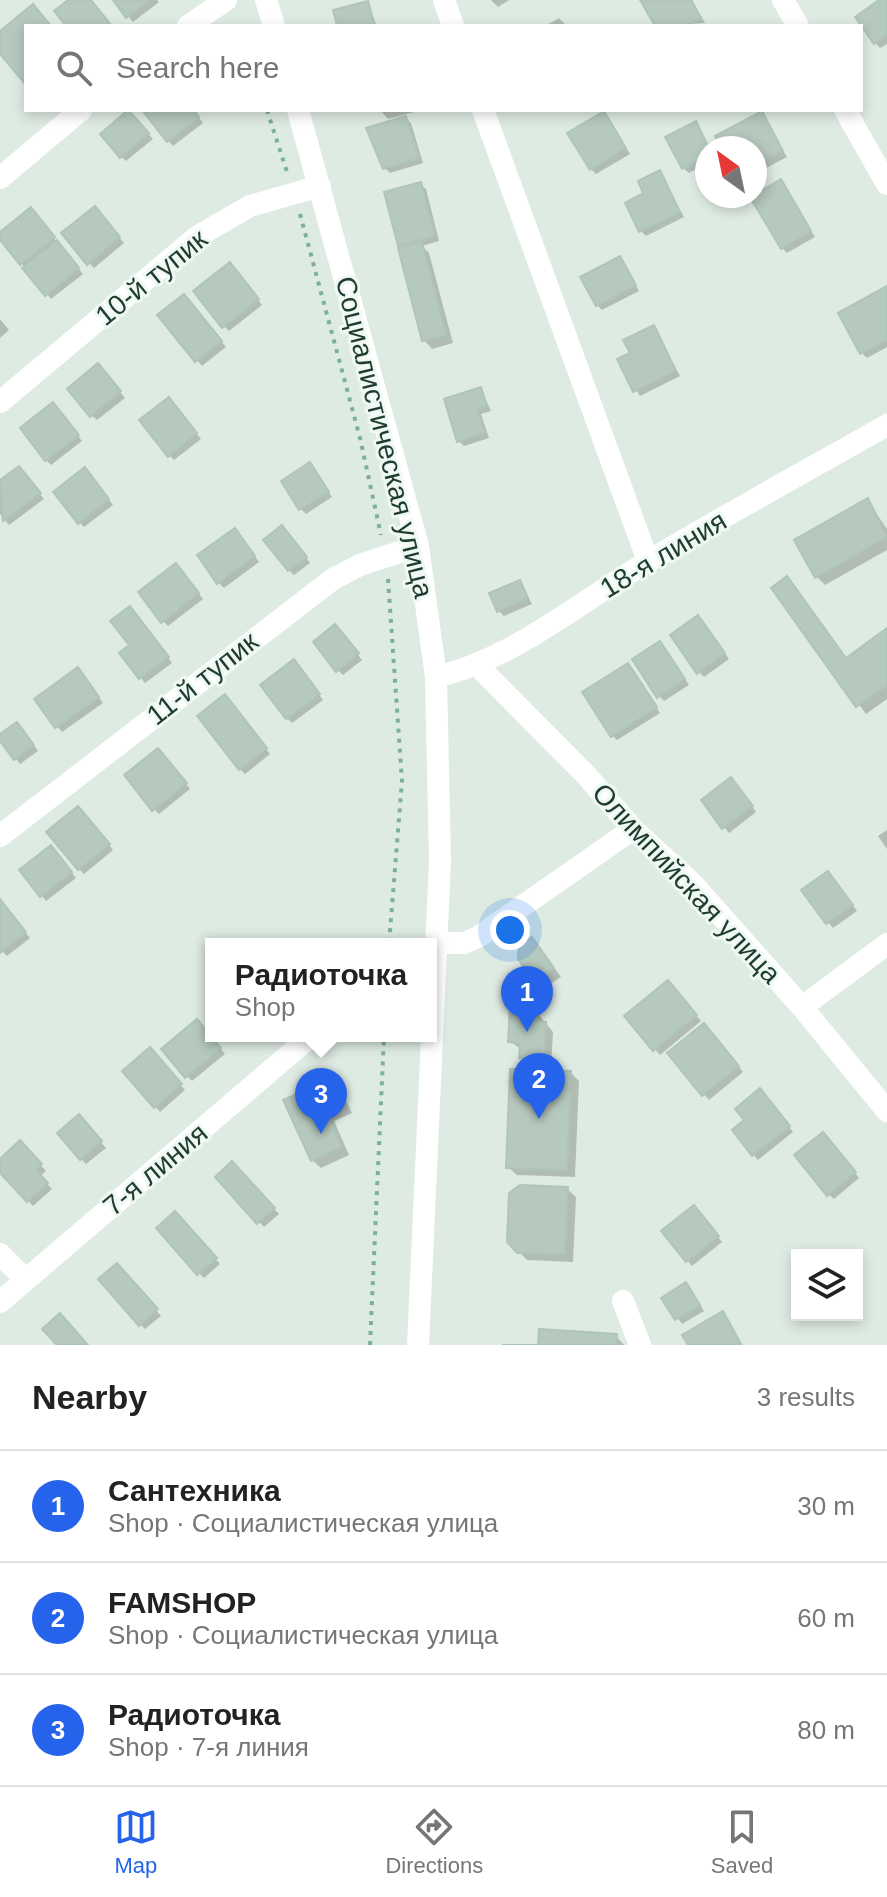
<!DOCTYPE html>
<html lang="en">
<head>
<meta charset="utf-8">
<style>
  body { margin:0; font-family:Arial,sans-serif; background:#f6f6f6; color:#222 }
  .controls { position:absolute; right:24px; bottom:24px; display:grid; overflow:hidden; border-radius:0px; box-shadow:0 4px 12px #0003 }
  .controls button { width:72px; height:72px; display:grid; place-items:center; padding:0; border:0; border-bottom:2px solid #e0e0e0; background:#fff; color:#222; font:40px sans-serif }
  .compass { position:absolute; left:695px; top:136px; width:72px; height:72px; border-radius:50%; background:#fff; box-shadow:0 4px 12px #0003; rotate:327deg }
  .you { position:absolute; left:510px; top:930px; width:28px; height:28px; margin:-20px; border:6px solid #fff; border-radius:50%; background:#1a73e8; box-shadow:0 0 0 12px #1a73e833 }
  .badge { display:grid; place-items:center; width:52px; height:52px; border-radius:50%; background:#2563eb; color:#fff; font-size:26px; font-weight:700 }
  .pin { position:absolute; translate:-50% -66px; filter:drop-shadow(0 2px 4px #0008) }
  .pin::after { content:''; position:absolute; top:42px; width:28px; height:24px; background:inherit; clip-path:polygon(0 0,100% 0,50% 100%) }
  .popup { position:absolute; left:205px; top:938px; width:232px; height:104px; box-sizing:border-box; display:grid; place-content:center; border-radius:0px; background:#fff; filter:drop-shadow(0 2px 6px #0005); font-size:26px; white-space:nowrap; color:#767676 }
  .popup b { font-size:30px; color:#222 }
  .popup::after { content:''; position:absolute; left:50%; top:100%; margin-left:-16px; border:16px solid transparent; border-top-color:#fff }
  .list { margin:0; padding:0; list-style:none }
  h2 { display:flex; justify-content:space-between; align-items:center; height:104px; margin:0; padding:0 32px; font-size:34px }
  h2 small { font-size:26px; font-weight:400; color:#767676 }
  .list li { display:grid; grid-template-columns:52px 1fr auto; gap:24px; align-items:center; box-sizing:border-box; height:112px; padding:0 32px; border-top:2px solid #e0e0e0 }
  .list b { display:block; font-size:30px; white-space:nowrap }
  .list p { margin:0; font-size:26px; white-space:nowrap; color:#767676 }
  .list em { font-size:26px; font-style:normal; color:#767676 }
  .icon { flex:none; width:44px; height:44px; fill:none; stroke:currentColor; stroke-width:2; stroke-linecap:round; stroke-linejoin:round }
  .map { position:relative; flex:none; width:887px; height:1345px; overflow:hidden }
  .search { position:absolute; background:#fff; box-shadow:0 4px 12px #0003; left:24px; right:24px; top:24px; height:88px; display:flex; align-items:center; gap:20px; box-sizing:border-box; padding:0 28px; border-radius:0px; color:#767676; font-size:30px }
  .sheet { height:440px; background:#fff }
  nav { display:flex; justify-content:space-around; align-items:center; box-sizing:border-box; height:112px; border-top:2px solid #e0e0e0; background:#fff; font-size:22px; color:#767676 }
  nav a { display:grid; justify-items:center; gap:4px }
  nav .on { color:#2563eb }
  .map>svg:first-child { display:block }
  .shadow { fill:#0003 }
  .building { fill:#b6c9be; stroke:#b0c5b9; stroke-width:2 }
  .lines { fill:none; stroke-linecap:round; stroke-linejoin:round }
  .path { stroke:#7cb197; stroke-width:4; stroke-dasharray:4 6; stroke-linecap:butt }
  .minor { stroke:#fff; stroke-width:22 }
  .labels { text-anchor:middle; stroke-width:6; stroke-linejoin:round; paint-order:stroke }
  .street-label { font-size:28px; fill:#1e3c2f; stroke:#eff8f2 }
</style>
</head>
<body>
<div class="map">
<svg width="887" height="1345" viewBox="0 0 887 1345">
  <rect width="100%" height="100%" fill="#deebe3"/>
  <path class="shadow" d="M115 0H157L159 2 133 22Z
    M491 0H509L498 7Z
    M642 0H692L705 23 657 26Z
    M883 0H887V44L880 48 875 43Z
    M367 3 377 26H339Z
    M559 18 567 26H545Z
    M144 110H193L203 123 173 146Z
    M380 110H421L388 119Z
    M129 112 153 139 126 161 121 156Z
    M604 114 630 154 596 174 591 169Z
    M761 114 787 157 755 174V148H724Z
    M403 115 411 123 423 163 390 173 385 168Z
    M695 124 710 148H707V163L689 173 683 168Z
    M659 173 684 217 646 236 641 231 646 194Z
    M780 181 815 237 787 253 782 248Z
    M420 184 426 189 439 241 422 246 429 253 453 343 432 349 424 340 404 249 400 245Z
    M99 214 124 243 94 268 89 263Z
    M35 215 83 274 51 299 0 237Z
    M620 258 639 291 602 310 597 305Z
    M235 270 262 305 229 331 224 326Z
    M887 289V347L867 358 862 353Z
    M189 301 226 347 202 366 160 315Z
    M0 319 9 330 0 338Z
    M653 327 680 376 640 396 619 360 632 354Z
    M103 371 125 398 97 420 91 415Z
    M481 390 491 411 481 414 489 438 464 446 459 441Z
    M174 405 201 439 174 460 169 455Z
    M58 410 82 441 51 465 46 460Z
    M310 465 332 497 306 514 301 509Z
    M19 468 44 499 9 525 0 514V483Z
    M90 475 113 505 84 527 79 522Z
    M868 501 887 529V550L825 585 817 577Z
    M287 533 310 563 294 575 289 570Z
    M240 536 259 562 224 588 219 583Z
    M181 570 203 599 168 626 163 621Z
    M787 579 847 659 887 631V699L866 714 773 589Z
    M520 582 532 604 504 616 499 611Z
    M135 613 172 663 145 683 122 653 132 646Z
    M703 623 729 659 704 677 699 672Z
    M340 632 362 660 343 675 338 670Z
    M665 648 689 685 664 701 659 696Z
    M628 665 660 713 617 740 612 735Z
    M299 667 323 700 292 723 287 718Z
    M83 675 103 703 62 732 36 699Z
    M230 702 270 754 245 774 240 769Z
    M22 729 38 751 20 764 0 737Z
    M163 755 190 789 159 814 154 809Z
    M736 785 756 812 729 833 704 801Z
    M83 814 113 850 84 874 79 869Z
    M887 830V849L878 836Z
    M56 853 76 878 46 901 22 870Z
    M833 878 857 911 833 928 804 891Z
    M0 901 30 938 7 956 0 949Z
    M532 939 561 977 544 988 536 980Z
    M673 987 701 1021 660 1055 655 1049Z
    M535 1010 553 1032 551 1067 529 1066 521 1058 522 1050 510 1041Z
    M202 1027 225 1054 192 1081 187 1076Z
    M709 1031 743 1072 709 1100 670 1053Z
    M154 1055 185 1090 160 1112 155 1106Z
    M571 1073 579 1081 575 1177 517 1175 508 1167Z
    M332 1080 340 1088 352 1113 334 1121 349 1155 321 1168 312 1160Z
    M765 1096 793 1132 758 1160 753 1154 747 1121Z
    M84 1122 106 1148 86 1164 81 1159Z
    M828 1139 859 1178 834 1199 828 1194Z
    M20 1143 46 1171 40 1176 52 1189 33 1206 0 1170V1162Z
    M232 1164 279 1214 264 1227 217 1177Z
    M567 1189 576 1197 573 1262 527 1260 509 1241Z
    M699 1213 722 1242 692 1266 687 1260Z
    M180 1218 220 1264 204 1278 199 1273Z
    M122 1270 161 1316 145 1329 140 1324Z
    M691 1290 704 1311 682 1324 664 1298Z
    M722 1314 742 1345H690L684 1336Z
    M616 1336 624 1345H540Z"/>
  <path class="building" d="M68 0H91L112 26H66L54 11Z
    M113 0H150L126 18Z
    M640 0H691L701 18 686 26H655Z
    M879 0H887V35L874 44 855 17Z
    M368 1 375 26H337L333 10Z
    M33 4 51 26H26V85L0 54V31Z
    M128 110 149 133 120 158 100 134Z
    M142 110H194L199 117 167 142Z
    M604 111 626 148 590 170 567 133Z
    M762 111 783 151 755 166V148H721L715 136Z
    M406 116 419 158 383 169 366 128Z
    M696 121 709 148 707 156 682 169 665 137Z
    M660 170 680 212 639 232 625 203 643 193 638 181Z
    M781 179 811 231 781 249 750 197Z
    M421 182 435 236 398 246 384 192Z
    M95 206 120 237 87 265 61 233Z
    M31 207 55 237 20 265 0 240V232Z
    M57 240 79 268 45 296 22 268Z
    M422 242 446 335 422 341 398 248Z
    M620 256 636 285 596 306 580 277Z
    M230 262 259 299 222 328 193 291Z
    M887 286V340L860 354 838 313Z
    M184 294 222 341 195 362 157 315Z
    M654 325 676 371 633 392 617 359 630 353 623 340Z
    M98 363 121 391 90 417 67 389Z
    M481 387 487 406 477 409 485 433 457 442 444 399Z
    M169 397 197 433 168 457 139 420Z
    M53 402 79 435 45 461 20 428Z
    M310 462 329 492 299 510 281 481Z
    M19 466 41 493 3 521 0 480Z
    M85 467 109 499 78 524 53 492Z
    M868 498 887 537 815 578 794 540Z
    M282 525 307 557 288 571 263 540Z
    M235 528 255 556 217 584 197 555Z
    M176 563 199 593 161 623 138 592Z
    M787 576 846 658 887 628V685L856 707 771 588Z
    M520 580 528 598 497 612 489 593Z
    M130 606 169 657 139 679 119 653 129 645 110 621Z
    M698 615 725 653 697 674 670 635Z
    M335 624 359 653 336 672 313 642Z
    M660 641 685 679 657 698 632 659Z
    M294 659 320 694 286 719 260 685Z
    M628 663 657 707 611 737 582 692Z
    M78 667 99 697 55 728 34 699Z
    M225 694 267 748 239 770 197 716Z
    M17 722 34 745 14 760 0 741V734Z
    M158 748 187 783 152 811 124 775Z
    M731 777 753 806 722 829 701 800Z
    M78 806 110 844 78 870 46 832Z
    M51 845 72 872 40 897 19 870Z
    M828 871 853 905 826 924 801 890Z
    M0 899 26 932 0 953Z
    M532 937 554 968 534 982 518 959 519 946Z
    M668 980 697 1015 653 1051 624 1016Z
    M510 1006 536 1008 535 1021 546 1022 544 1060 519 1058 520 1043 508 1042Z
    M197 1019 221 1048 185 1078 161 1049Z
    M704 1023 739 1066 702 1096 667 1053Z
    M150 1047 182 1084 154 1108 122 1071Z
    M510 1069 571 1071 567 1170 506 1168Z
    M333 1078 345 1105 327 1113 342 1147 311 1161 283 1100Z
    M760 1088 790 1126 752 1156 732 1130 744 1120 735 1109Z
    M79 1114 102 1141 80 1160 57 1133Z
    M823 1132 856 1172 827 1196 794 1155Z
    M20 1140 42 1164 36 1170 48 1183 27 1202 0 1173V1159Z
    M232 1161 275 1208 257 1224 215 1177Z
    M520 1185 568 1187 565 1254 517 1253 507 1242 509 1193Z
    M694 1205 719 1236 686 1262 661 1231Z
    M175 1211 217 1258 197 1275 156 1228Z
    M117 1263 158 1309 139 1326 98 1279Z
    M686 1282 700 1305 675 1320 661 1298Z
    M723 1311 741 1344 688 1345 682 1335Z
    M60 1313 88 1345H57L42 1329Z
    M539 1329 617 1334 616 1345H502H538Z"/>
  <g class="lines">
    <path class="path" d="M267 110 288 175
      M300 214 360 438 381 535
      M388 579 402 781 389 944
      M370 1345 384 1036"/>
    <path class="minor" d="M266 0 274 26
      M444 0 453 26
      M783 0 798 26
      M188 26 226 0
      M298 110 418 546 436 677 440 861 418 1345
      M483 110 648 561
      M845 110 887 184
      M0 178 81 110
      M0 402 198 236 250 206 320 186
      M477 665 587 776 633 829 692 883 802 1007 887 1111
      M436 677C514 659 581 601 649 561 727 514 808 470 887 425
      M0 836 333 579 360 565 418 546
      M438 943H464L478 937 633 829
      M802 1007 887 944
      M0 1254 25 1279
      M623 1301 640 1345
      M0 1302 311 1036"/>
  </g>
  <g class="labels">
    <g class="street-label">
      <text transform="translate(151 277) rotate(-39)" y="10">10-й тупик</text>
      <text transform="translate(385 437) rotate(76)" y="10">Социалистическая улица</text>
      <text transform="translate(663 554) rotate(-31)" y="10">18-я линия</text>
      <text transform="translate(202 678) rotate(-38)" y="10">11-й тупик</text>
      <text transform="translate(687 883) rotate(47)" y="10">Олимпийская улица</text>
      <text transform="translate(155 1169) rotate(-40)" y="10">7-я линия</text>
    </g>
  </g>
</svg>
<div class="controls">
<button><svg class="icon" aria-label="layers" viewBox="0 0 24 24"><path d="M12 4l9 5-9 5-9-5zM3 14l9 5 9-5"/></svg></button>
</div>
<svg class="compass" viewBox="-18 -18 36 36"><path d="M0-13l5 13h-10z" fill="#e53935"/><path d="M0 13l5-13h-10z" fill="#767676"/></svg>
<div class="you"></div>
<div class="pin badge" style="left:527px;top:1032px">1</div>
<div class="pin badge" style="left:539px;top:1119px">2</div>
<div class="pin badge" style="left:321px;top:1134px">3</div>
<div class="popup"><b>Радиоточка</b>Shop</div>
<div class="search"><svg class="icon" aria-label="search" viewBox="0 0 24 24"><circle cx="10" cy="10" r="6"/><path d="M15 15l6 6"/></svg>Search here</div>
</div>
<section class="sheet">
<h2>Nearby<small>3 results</small></h2>
<ul class="list">
<li><span class="badge">1</span><div><b>Сантехника</b><p>Shop · Социалистическая улица</p></div><em>30 m</em></li>
<li><span class="badge">2</span><div><b>FAMSHOP</b><p>Shop · Социалистическая улица</p></div><em>60 m</em></li>
<li><span class="badge">3</span><div><b>Радиоточка</b><p>Shop · 7-я линия</p></div><em>80 m</em></li>
</ul>
</section>
<nav>
<a class="on"><svg class="icon" aria-label="map" viewBox="0 0 24 24"><path d="M3 6l6-2 6 2 6-2v14l-6 2-6-2-6 2zM9 4v14M15 6v14"/></svg>Map</a>
<a><svg class="icon" aria-label="directions" viewBox="0 0 24 24"><path d="M12 3l9 9-9 9-9-9zM9 14v-3h6M13 9l2 2-2 2"/></svg>Directions</a>
<a><svg class="icon" aria-label="saved" viewBox="0 0 24 24"><path d="M7 4h10v16l-5-4-5 4z"/></svg>Saved</a>
</nav>
</body>
</html>
